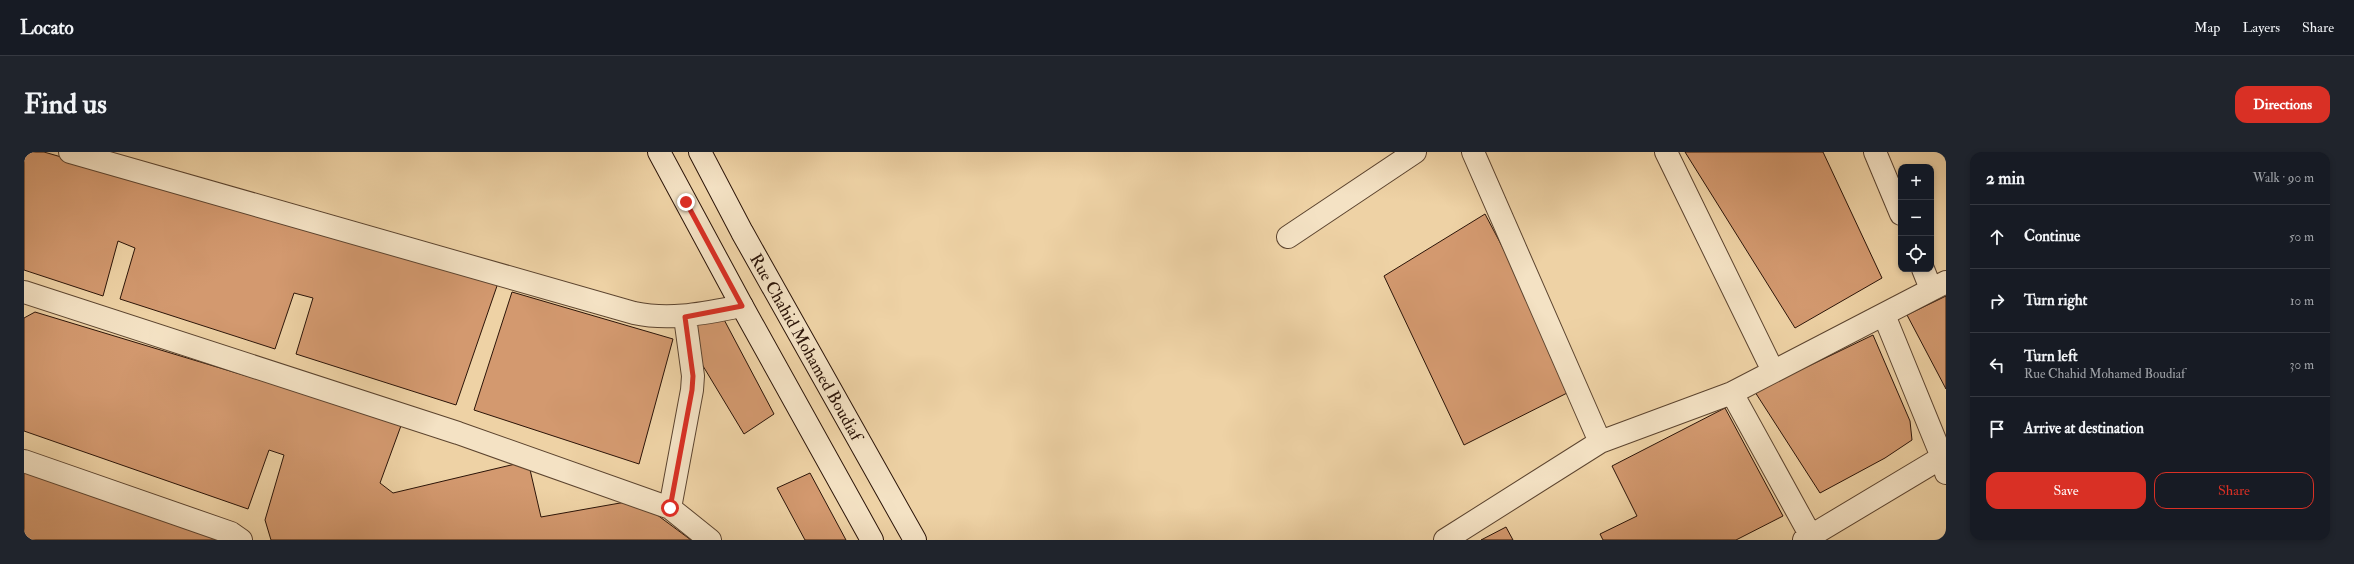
<!DOCTYPE html>
<html lang="en">
<head>
<meta charset="utf-8">
<style>
  body { margin:0; font-family:"IM FELL Double Pica",serif; background:#20242c; color:#f1f3f6 }
  .controls { position:absolute; right:12px; top:12px; display:grid; overflow:hidden; border-radius:8px; box-shadow:0 2px 6px #0003 }
  .controls button { width:36px; height:36px; display:grid; place-items:center; padding:0; border:0; border-bottom:1px solid #363941; background:#171b24; color:#f1f3f6; font:20px sans-serif }
  .stop { position:absolute; width:12px; height:12px; margin:-9px; border:3px solid #d93025; border-radius:50%; background:#fff }
  .stop.end { background:#d93025; border-color:#fff; box-shadow:0 1px 4px #0008 }
  .list { margin:0; padding:0; list-style:none }
  h2 { display:flex; justify-content:space-between; align-items:center; height:52px; margin:0; padding:0 16px; font-size:17px }
  h2 small { font-size:13px; font-weight:400; color:#9ea1a6 }
  .list li { display:grid; grid-template-columns:26px 1fr auto; gap:12px; align-items:center; box-sizing:border-box; height:64px; padding:0 16px; border-top:1px solid #363941 }
  .list b { display:block; font-size:15px; white-space:nowrap }
  .list p { margin:0; font-size:13px; white-space:nowrap; color:#9ea1a6 }
  .list em { font-size:13px; font-style:normal; color:#9ea1a6 }
  .actions { display:flex; gap:8px; padding:12px 16px }
  .actions a { flex:1; padding:9px 0; border:1px solid #d93025; border-radius:12px; text-align:center; font-size:14px; color:#d93025 }
  .actions .main { background:#d93025; color:#fff }
  .icon { flex:none; width:22px; height:22px; fill:none; stroke:currentColor; stroke-width:2; stroke-linecap:round; stroke-linejoin:round }
  .map { position:relative; flex:none; width:1922px; height:388px; overflow:hidden; border-radius:12px }
  header { display:flex; align-items:center; gap:24px; box-sizing:border-box; height:56px; padding:0 20px; background:#171b24; border-bottom:1px solid #363941 }
  header strong { font-size:19px }
  nav { display:flex; gap:22px; margin-inline-start:auto; font-size:14px }
  .intro { display:flex; align-items:center; justify-content:space-between; box-sizing:border-box; height:96px; padding:0 24px }
  h1 { margin:0; font-size:28px }
  .button { padding:10px 18px; border-radius:12px; background:#d93025; color:#fff; font-size:14px; font-weight:700 }
  main { display:flex; gap:24px; padding:0 24px }
  aside { flex:1; background:#171b24; border-radius:12px; box-shadow:0 2px 6px #0003 }
  .map>svg:first-child { display:block }
  .building { fill:#d3996f; stroke:#2b1408 }
  .lines { fill:none; stroke-linecap:round; stroke-linejoin:round }
  .street-casing { stroke:#5c442f; stroke-width:24 }
  .secondary-casing { stroke:#2b1408; stroke-width:24 }
  .street { stroke:#f4e2c4; stroke-width:22 }
  .secondary { stroke:#f4e2c4; stroke-width:22 }
  .route { stroke:#d93025; stroke-width:5 }
  .labels { text-anchor:middle; stroke-width:3; stroke-linejoin:round; paint-order:stroke }
  .street-label { font-size:17px; fill:#2b1408; stroke:#f4e2c4 }
</style>
</head>
<body>
<header>
<strong>Locato</strong>
<nav><a>Map</a><a>Layers</a><a>Share</a></nav>
</header>
<div class="intro"><h1>Find us</h1><a class="button">Directions</a></div>
<main>
<div class="map">
<svg width="1922" height="388" viewBox="0 0 1922 388">
  <rect width="100%" height="100%" fill="#eed2a5"/>
  <filter id="stains"><feTurbulence type="fractalNoise" baseFrequency=".005" numOctaves="4"/><feColorMatrix values="0 0 0 0 .2 0 0 0 0 .09 0 0 0 0 .02 0 0 0 .5 -.17"/></filter>
  <radialGradient id="worn" r=".72"><stop offset=".6" stop-color="#630" stop-opacity="0"/><stop offset="1" stop-color="#630" stop-opacity=".3"/></radialGradient>
  <path class="building" d="M0 0H20L474 131 432 253 272 202 289 146 270 141 251 197 96 147 111 96 94 89 79 144 0 118Z
    M1661 0H1799L1858 126 1771 176Z
    M1461 62 1553 236 1440 293 1360 124Z
    M488 140 649 187 615 312 450 258Z
    M1922 144V237L1883 163Z
    M11 160 378 271 356 331 369 341 504 309 517 365 613 348 667 388H247L241 368 260 303 245 298 224 357 0 279V166Z
    M696 160 750 262 720 282 676 209 669 174Z
    M1849 183 1886 269 1888 288 1861 306 1796 341 1731 240Z
    M1701 256 1759 364 1712 388H1579L1576 382 1613 364 1588 314Z
    M0 316 215 388H0Z
    M786 321 822 388H781L753 336Z
    M1482 375 1489 388H1457Z"/>
  <g class="lines">
    <g class="street-casing">
      <path id="street" d="M46 0 610 161C647 169 681 161 718 154
        M1449 0 1576 290
        M1642 0 1749 219
        M1851 0 1877 62
        M1264 85 1391 0
        M1899 117 1907 137
        M0 140 434 281 646 356 686 388
        M1860 163 1918 305 1922 321
        M1708 241 1789 388
        M0 309 207 381 217 388
        M646 356 668 238 669 224 661 165
        M1421 388 1576 290 1708 241 1922 130
        M1780 388 1922 303"/>
    </g>
    <g class="secondary-casing">
      <g id="secondary">
        <path d="M635 0 718 154 848 388"/>
        <path id="s1" d="M676 0 718 80 891 388"/>
      </g>
    </g>
    <use href="#street" class="street"/>
    <use href="#secondary" class="secondary"/>
  </g>
  <g class="lines">
    <path class="route" d="M646 356 668 238 669 224 661 165 718 154 662 50"/>
  </g>
  <g class="labels">
    <g class="street-label">
      <text dy="6" stroke="none"><textPath href="#s1" startOffset="222">Rue Chahid Mohamed Boudiaf</textPath></text>
    </g>
  </g>
  <rect width="100%" height="100%" filter="url(#stains)"/>
  <rect width="100%" height="100%" fill="url(#worn)"/>
</svg>
<div class="controls">
<button>+</button>
<button>−</button>
<button><svg class="icon" aria-label="locate" viewBox="0 0 24 24"><circle cx="12" cy="12" r="6"/><path d="M12 2v4M12 18v4M2 12h4M18 12h4"/></svg></button>
</div>
<div class="stop" style="left:646px;top:356px"></div>
<div class="stop end" style="left:662px;top:50px"></div>
</div>
<aside>
<h2>2 min<small>Walk · 90 m</small></h2>
<ul class="list">
<li><svg class="icon" aria-label="ahead" viewBox="0 0 24 24"><path d="M12 20V5M6 11l6-6 6 6"/></svg><div><b>Continue</b></div><em>50 m</em></li>
<li><svg class="icon" aria-label="right" viewBox="0 0 24 24"><path d="M7 20v-9h11M14 6l5 5-5 5"/></svg><div><b>Turn right</b></div><em>10 m</em></li>
<li><svg class="icon" aria-label="left" viewBox="0 0 24 24"><path d="M17 20v-9H6M10 6l-5 5 5 5"/></svg><div><b>Turn left</b><p>Rue Chahid Mohamed Boudiaf</p></div><em>30 m</em></li>
<li><svg class="icon" aria-label="arrive" viewBox="0 0 24 24"><path d="M6 21V4h12l-3 4 3 4H6"/></svg><div><b>Arrive at destination</b></div></li>
</ul>
<div class="actions"><a class="main">Save</a><a>Share</a></div>
</aside>
</main>
</body>
</html>
